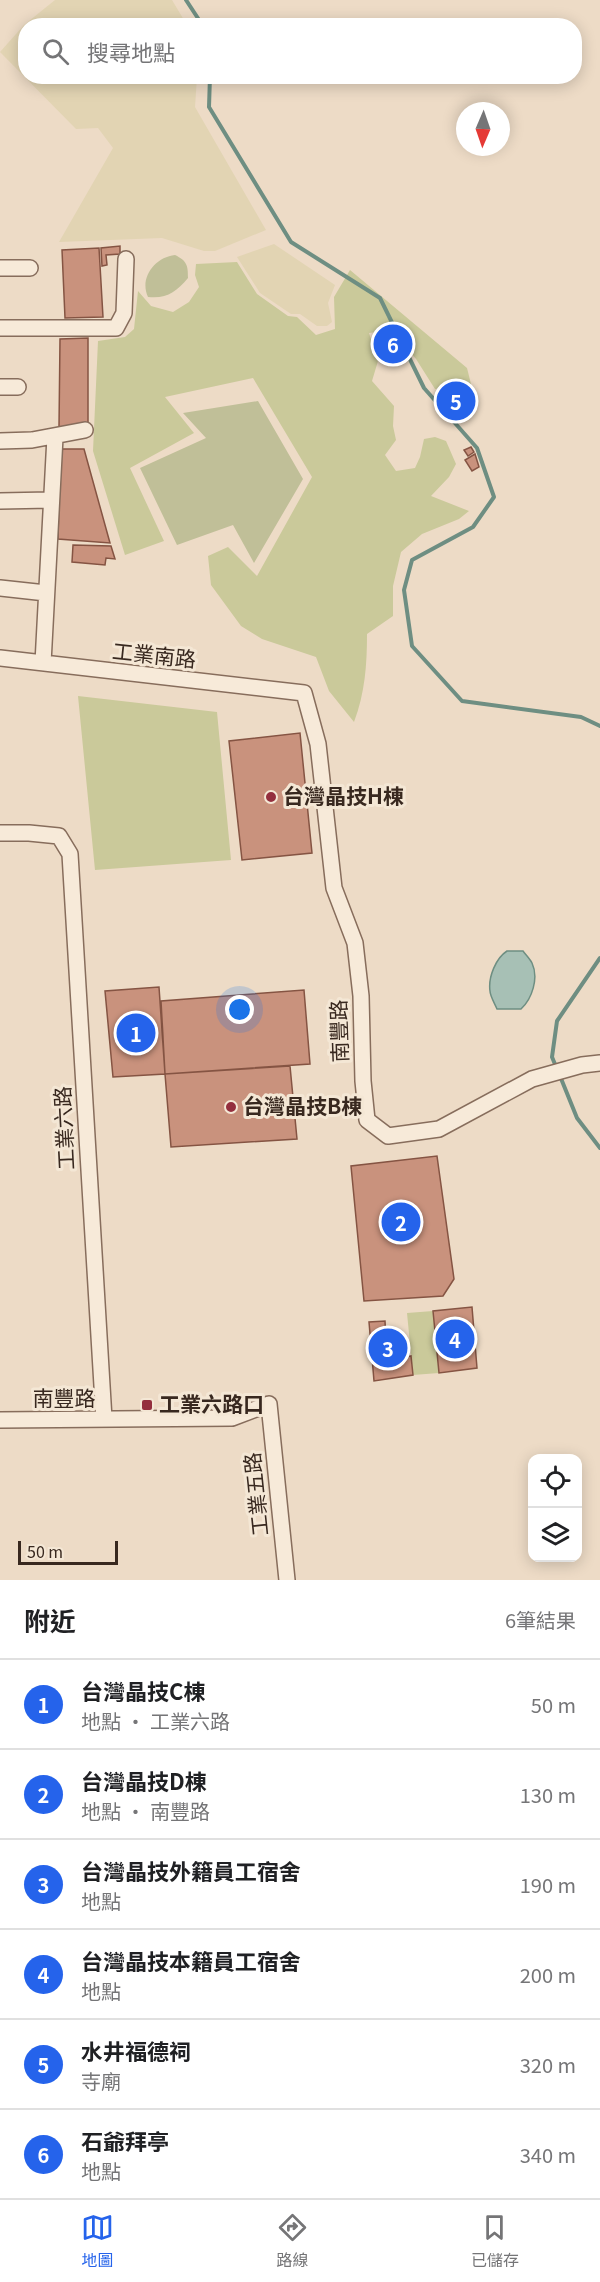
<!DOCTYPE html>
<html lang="zh-TW">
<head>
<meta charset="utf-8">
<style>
  body { margin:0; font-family:Georgia,"Noto Sans TC",serif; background:#f2f2f2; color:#202124 }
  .controls { position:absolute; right:18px; bottom:18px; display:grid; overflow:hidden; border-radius:12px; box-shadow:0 3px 15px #0003 }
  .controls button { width:54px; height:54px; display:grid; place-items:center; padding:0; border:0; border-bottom:2px solid #e0e0e0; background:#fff; color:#202124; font:30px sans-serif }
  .compass { position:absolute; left:456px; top:102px; width:54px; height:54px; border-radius:50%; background:#fff; box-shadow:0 3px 15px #0003; rotate:182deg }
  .scale { position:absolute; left:18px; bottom:15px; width:100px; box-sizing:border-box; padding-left:6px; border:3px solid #38281f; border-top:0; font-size:16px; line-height:21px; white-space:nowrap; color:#38281f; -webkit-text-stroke:4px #f4e7d5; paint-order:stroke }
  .you { position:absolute; left:240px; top:1010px; width:21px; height:21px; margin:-15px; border:4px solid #fff; border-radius:50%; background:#1a73e8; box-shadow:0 0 0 9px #1a73e833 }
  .badge { display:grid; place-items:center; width:39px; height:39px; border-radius:50%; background:#2563eb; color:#fff; font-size:20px; font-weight:700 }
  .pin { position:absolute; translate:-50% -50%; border:3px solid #fff; box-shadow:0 2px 6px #0006 }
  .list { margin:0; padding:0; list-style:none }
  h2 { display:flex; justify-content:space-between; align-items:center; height:78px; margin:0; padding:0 24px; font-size:26px }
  h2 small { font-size:20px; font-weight:400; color:#757577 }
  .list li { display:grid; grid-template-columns:39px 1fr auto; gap:18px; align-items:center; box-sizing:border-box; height:90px; padding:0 24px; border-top:2px solid #e0e0e0 }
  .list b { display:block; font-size:22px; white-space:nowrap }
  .list p { margin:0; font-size:20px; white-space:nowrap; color:#757577 }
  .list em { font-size:20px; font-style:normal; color:#757577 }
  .icon { flex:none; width:33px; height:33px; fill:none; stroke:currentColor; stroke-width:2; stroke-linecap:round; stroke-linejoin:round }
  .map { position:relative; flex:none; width:600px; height:1580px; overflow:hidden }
  .search { position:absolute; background:#fff; box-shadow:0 3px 15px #0003; left:18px; right:18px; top:18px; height:66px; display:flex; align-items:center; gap:15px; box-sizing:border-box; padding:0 21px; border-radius:24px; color:#757577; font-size:22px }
  .sheet { height:618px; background:#fff }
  nav { display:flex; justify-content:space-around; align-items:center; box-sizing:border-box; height:84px; border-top:2px solid #e0e0e0; background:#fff; font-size:16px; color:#757577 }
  nav a { display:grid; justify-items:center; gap:3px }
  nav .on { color:#2563eb }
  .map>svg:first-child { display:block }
  .farmland { fill:#e2d4b3 }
  .green { fill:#cac99a }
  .cemetery { fill:#c0bf98 }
  .water { fill:#a7c0b5; stroke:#6e8e82; stroke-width:1.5 }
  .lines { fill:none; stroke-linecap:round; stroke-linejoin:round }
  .stream { stroke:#6e8e82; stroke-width:4 }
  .building { fill:#c9927d; stroke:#855443; stroke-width:1.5 }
  .minor-casing { stroke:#876d5c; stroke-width:18 }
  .minor { stroke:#f7ead9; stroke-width:15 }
  .poi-dot { fill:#942f3e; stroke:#f4e7d5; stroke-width:2 }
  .labels { text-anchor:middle; stroke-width:6; stroke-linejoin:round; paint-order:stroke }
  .street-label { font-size:21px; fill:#38281f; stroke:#f4e7d5 }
  .poi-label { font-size:21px; font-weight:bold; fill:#38281f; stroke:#f4e7d5; text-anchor:start }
</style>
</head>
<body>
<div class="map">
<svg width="600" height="1580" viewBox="0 0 600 1580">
  <rect width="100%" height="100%" fill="#eddbc6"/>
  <path class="farmland" d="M55 0H172L187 25 26 26V76L197 77 195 107 266 230 215 251H204L162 238 59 242 113 148 98 128 76 129 0 52 24 25Z
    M274 244 335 285 328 303 332 322 327 326H317L300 314H291L260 293 237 257Z"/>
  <path class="green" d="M237 262 257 294 288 316 297 317 316 335 335 329 334 297 350 270 467 368 471 384 435 389 416 359 391 330 369 333 378 361 372 381 394 406 393 426 396 440 385 455 396 471 415 468 420 457 424 439 435 437 446 441 456 464 449 477 431 496 469 511 459 519 422 534 401 552 393 586V616L367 634C367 665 365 693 354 722L329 691 316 657 262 639 241 626 211 585 208 556 228 547 257 576 312 477 253 378 165 397 194 433 130 468 164 541 125 555 93 451 98 341 125 337 134 329 138 291 151 306 173 312 189 302 199 287 195 275 196 264Z
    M78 696 217 712 231 860 95 870Z
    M433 1311 439 1373 413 1375 407 1313Z"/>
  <path class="cemetery" d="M175 255C187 261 188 265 188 278 176 292 167 299 148 297 139 278 155 257 175 255Z
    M258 401 303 479 254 563 233 525 177 545 140 468 206 438 183 413Z"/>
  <path class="water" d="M507 951H523C526 955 530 959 532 963 539 978 532 999 521 1009H497C495 1004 490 996 490 991 488 977 496 958 507 951Z"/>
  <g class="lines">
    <path class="stream" d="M186 0 203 26
      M210 76 209 107 291 242 380 298 424 388 477 448 494 497 473 527 412 560 404 590 412 646 462 701 581 717 600 726
      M557 1069 552 1057 557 1021 600 958
      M560 1076 577 1118 600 1148"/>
  </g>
  <path class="building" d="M120 246V254L106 255 107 265 102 266 101 248Z
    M99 248 103 317 65 318 62 250Z
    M88 338V426L59 428 60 339Z
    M393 339 397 346 393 349 389 342Z
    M465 391 468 407 447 411 444 395Z
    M471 447 474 452 468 456 464 450Z
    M60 449H84L110 543 58 539Z
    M475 454 479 467 472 471 465 460Z
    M73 545 111 546 115 559 106 558 105 565 72 562Z
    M300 733 312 853 242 860 229 741Z
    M159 987 165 1074 113 1077 105 991Z
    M304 990 310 1064 165 1074 161 1001Z
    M290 1066 297 1139 171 1147 165 1074Z
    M437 1156 454 1279 443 1296 364 1301 351 1166Z
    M472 1307 477 1368 439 1373 433 1311Z
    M385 1321 386 1341 405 1339 406 1357 411 1356 413 1375 374 1381 369 1322Z"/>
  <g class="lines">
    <g class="minor-casing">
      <path id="minor" d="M0 268H30
        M0 328H116L124 313 126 259
        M0 387H18
        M0 441 32 440 85 430
        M0 501 50 500
        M0 588 46 593
        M0 658 304 693 318 744 334 888 355 943 361 996 363 1081 367 1120 388 1136 439 1129 532 1079 582 1065 600 1063
        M43 663 55 437
        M0 833H29L59 836 70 854 104 1419
        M0 1420 232 1418 269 1404 287 1580"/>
    </g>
    <use href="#minor" class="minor"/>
  </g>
  <g class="poi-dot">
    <circle cx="271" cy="797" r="6"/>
    <circle cx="231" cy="1107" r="6"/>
    <rect x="141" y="1399" width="12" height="12" rx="3"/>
  </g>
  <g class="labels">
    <g class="street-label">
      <text transform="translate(154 656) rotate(6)" y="7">工業南路</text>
      <text transform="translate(340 1031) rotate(-92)" y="7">南豐路</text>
      <text transform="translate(65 1128) rotate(-93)" y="7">工業六路</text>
      <text x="64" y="1406">南豐路</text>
      <text transform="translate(257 1494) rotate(-96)" y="7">工業五路</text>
    </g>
    <g class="poi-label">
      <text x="283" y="804">台灣晶技H棟</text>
      <text x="243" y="1114">台灣晶技B棟</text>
      <text x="159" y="1412">工業六路口</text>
    </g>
  </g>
</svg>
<div class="controls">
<button><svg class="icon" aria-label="locate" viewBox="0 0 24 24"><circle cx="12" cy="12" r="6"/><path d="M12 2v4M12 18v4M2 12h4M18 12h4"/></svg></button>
<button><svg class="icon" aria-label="layers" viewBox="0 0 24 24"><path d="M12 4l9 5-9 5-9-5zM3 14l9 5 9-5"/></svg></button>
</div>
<svg class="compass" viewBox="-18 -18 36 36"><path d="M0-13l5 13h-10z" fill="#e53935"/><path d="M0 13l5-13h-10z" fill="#757577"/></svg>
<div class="scale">50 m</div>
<div class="you"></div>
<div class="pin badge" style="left:136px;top:1033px">1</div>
<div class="pin badge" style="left:401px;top:1222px">2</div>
<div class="pin badge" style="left:388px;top:1348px">3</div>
<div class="pin badge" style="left:455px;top:1339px">4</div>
<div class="pin badge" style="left:456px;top:401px">5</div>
<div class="pin badge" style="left:393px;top:344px">6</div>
<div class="search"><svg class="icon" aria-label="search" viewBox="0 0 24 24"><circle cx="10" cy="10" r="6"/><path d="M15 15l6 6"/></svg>搜尋地點</div>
</div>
<section class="sheet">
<h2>附近<small>6筆結果</small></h2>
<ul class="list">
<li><span class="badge">1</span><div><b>台灣晶技C棟</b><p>地點 · 工業六路</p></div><em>50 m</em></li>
<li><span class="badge">2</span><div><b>台灣晶技D棟</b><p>地點 · 南豐路</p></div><em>130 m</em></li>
<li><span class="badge">3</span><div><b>台灣晶技外籍員工宿舍</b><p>地點</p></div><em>190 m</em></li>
<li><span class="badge">4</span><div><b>台灣晶技本籍員工宿舍</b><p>地點</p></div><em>200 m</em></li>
<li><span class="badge">5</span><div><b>水井福德祠</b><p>寺廟</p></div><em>320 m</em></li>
<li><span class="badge">6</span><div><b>石爺拜亭</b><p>地點</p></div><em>340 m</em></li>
</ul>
</section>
<nav>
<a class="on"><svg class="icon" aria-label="map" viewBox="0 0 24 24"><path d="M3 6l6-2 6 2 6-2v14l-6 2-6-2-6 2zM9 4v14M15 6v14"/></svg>地圖</a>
<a><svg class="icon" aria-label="directions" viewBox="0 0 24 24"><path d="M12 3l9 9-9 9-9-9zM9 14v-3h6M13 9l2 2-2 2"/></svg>路線</a>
<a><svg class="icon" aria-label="saved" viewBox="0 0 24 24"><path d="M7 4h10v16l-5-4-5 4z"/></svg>已儲存</a>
</nav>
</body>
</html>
